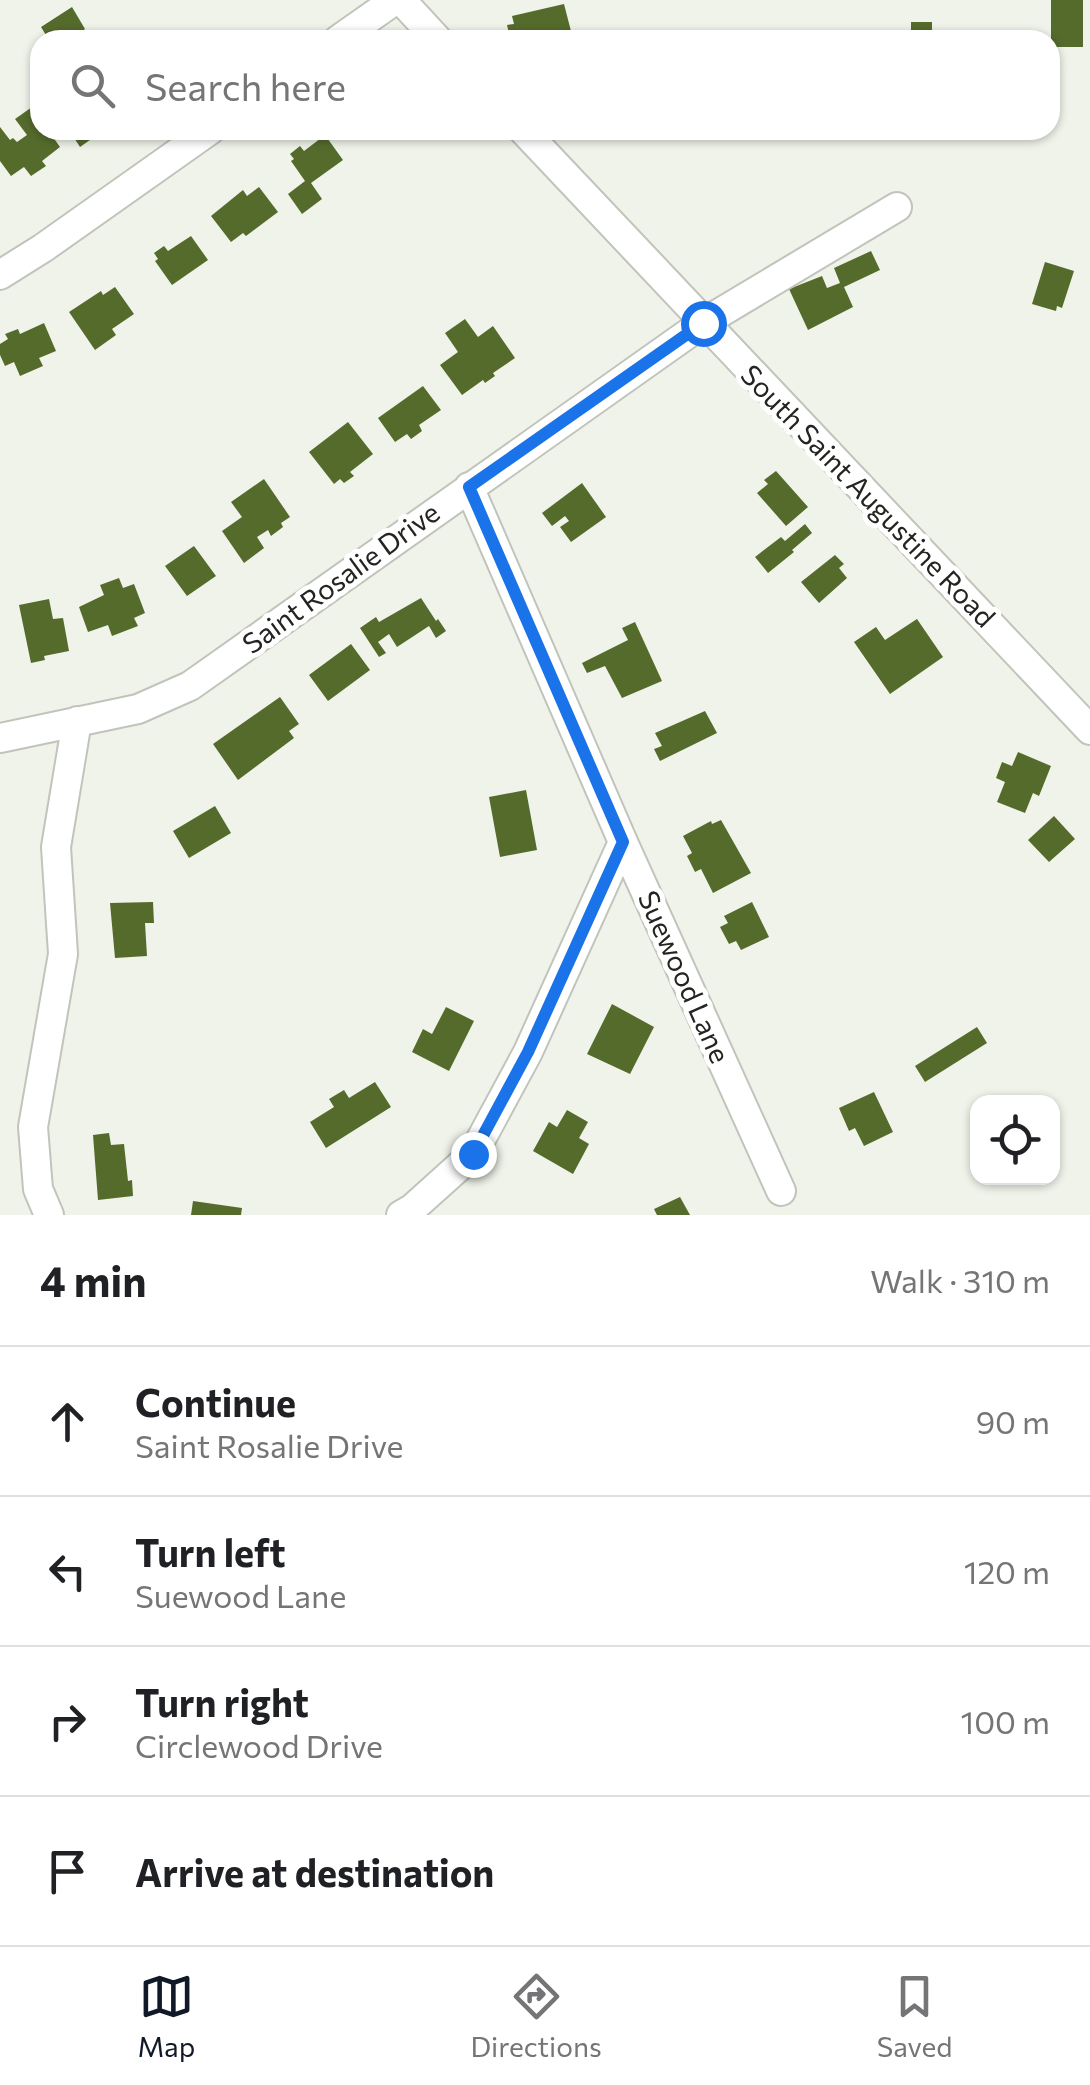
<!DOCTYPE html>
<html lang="en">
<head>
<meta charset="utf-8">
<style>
  body { margin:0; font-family:Commissioner,sans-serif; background:#f6f6f6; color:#202124 }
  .controls { position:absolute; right:30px; bottom:30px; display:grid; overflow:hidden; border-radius:20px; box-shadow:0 2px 8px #0004 }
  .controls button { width:90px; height:90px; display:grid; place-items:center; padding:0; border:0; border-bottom:2px solid #e0e0e0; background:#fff; color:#202124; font:50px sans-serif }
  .stop { position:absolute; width:30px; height:30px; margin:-22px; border:8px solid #1a73e8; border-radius:50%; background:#fff }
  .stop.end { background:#1a73e8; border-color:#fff; box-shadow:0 2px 10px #0008 }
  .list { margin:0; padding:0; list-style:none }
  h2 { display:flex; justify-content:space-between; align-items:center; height:130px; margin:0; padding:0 40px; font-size:42px }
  h2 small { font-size:32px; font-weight:400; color:#757577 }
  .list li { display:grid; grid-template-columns:65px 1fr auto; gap:30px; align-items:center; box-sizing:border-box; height:150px; padding:0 40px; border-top:2px solid #e0e0e0 }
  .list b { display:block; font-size:38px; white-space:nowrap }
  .list p { margin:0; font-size:32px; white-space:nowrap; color:#757577 }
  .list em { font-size:32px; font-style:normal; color:#757577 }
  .icon { flex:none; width:55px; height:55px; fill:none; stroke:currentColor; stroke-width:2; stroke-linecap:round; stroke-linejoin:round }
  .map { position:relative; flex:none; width:1090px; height:1215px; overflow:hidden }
  .search { position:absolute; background:#fff; box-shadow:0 2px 8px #0004; left:30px; right:30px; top:30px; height:110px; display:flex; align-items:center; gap:25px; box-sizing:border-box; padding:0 35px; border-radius:30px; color:#757577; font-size:38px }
  .sheet { height:730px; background:#fff }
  nav { display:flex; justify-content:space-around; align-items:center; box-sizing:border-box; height:140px; border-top:2px solid #e0e0e0; background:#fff; font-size:28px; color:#757577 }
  nav a { display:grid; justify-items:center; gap:5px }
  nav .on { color:#111827 }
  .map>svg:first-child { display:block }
  .building { fill:#556b2c }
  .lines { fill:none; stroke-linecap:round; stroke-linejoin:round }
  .minor-casing { stroke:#c1c4bb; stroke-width:32 }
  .minor { stroke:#fff; stroke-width:28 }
  .route { stroke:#1a73e8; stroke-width:12 }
  .labels { text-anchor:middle; stroke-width:10; stroke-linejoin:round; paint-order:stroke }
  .street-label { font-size:28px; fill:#232521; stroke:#fff }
</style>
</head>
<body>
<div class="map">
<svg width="1090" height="1215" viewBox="0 0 1090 1215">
  <rect width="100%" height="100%" fill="#eff3e9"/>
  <path class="building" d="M1051 0H1083V47H1051Z
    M564 4 572 35 549 40H518L517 36 510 38 507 25 514 24 512 16Z
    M72 7 85 29 69 40H49L41 27Z
    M911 22H932V40H911Z
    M32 107 40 119V130H48L60 147 42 161 46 166 31 176 24 167 11 176 0 161V127L10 140 13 138 17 142 27 135 15 119Z
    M69 130H104L80 147Z
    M325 135 343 160 311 183 322 199 302 214 288 194 305 181 291 161 294 159 290 154 300 146 304 151Z
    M259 187 278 212 246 236 243 233 231 242 211 216 243 190 247 196Z
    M191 236 208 260 172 285 155 261 158 259 154 253 164 246 168 251Z
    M871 251 880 270 844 287 853 307 808 330 789 289 822 276 827 288 840 283 834 268Z
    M1045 262 1074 271 1062 308 1057 306 1056 311 1032 304Z
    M115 287 134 314 112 329 116 335 95 350 69 312 101 291 103 295Z
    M465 319 478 337 493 326 515 358 493 373 495 376 485 383 483 380 462 395 440 365 458 352 445 333Z
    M44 323 56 351 39 358 43 366 20 376 14 362 5 366 0 355V344L8 339 5 334 18 329 20 334Z
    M423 386 441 410 419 425 422 431 411 439 407 434 395 442 378 418Z
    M348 422 373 454 350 472 354 476 344 483 340 479 334 484 309 452Z
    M776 471 808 507 786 526 757 493 768 484 764 480Z
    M264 479 290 517 281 523 283 527 271 536 268 530 257 537 264 548 244 563 222 531 242 517 231 502Z
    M582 483 606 517 571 542 560 527 569 521 565 516 552 526 542 513Z
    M805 524 812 533 792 550 794 552 768 573 755 557 781 537 785 541Z
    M194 546 216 576 187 596 165 566Z
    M835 555 844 564 839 568 847 578 819 603 801 582Z
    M119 578 123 588 134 584 145 613 134 618 138 626 112 636 108 625 88 632 79 607 104 595 100 585Z
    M421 598 436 621 438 619 446 631 436 638 429 626 397 647 389 634 378 642 386 653 379 657 360 628 376 617 379 622Z
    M49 599 53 619 63 618 69 651 44 656 45 660 31 663 19 605Z
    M917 619 943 657 890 694 854 642 876 627 885 640Z
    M635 622 662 681 622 698 605 666 587 673 582 663 628 640 622 628Z
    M351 644 370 670 328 701 309 675Z
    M280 697 299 724 289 731 294 738 238 780 213 744Z
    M705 711 717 733 660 761 654 749 662 746 655 733Z
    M1018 752 1051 766 1039 796 1033 793 1025 813 997 802 1005 782 996 778 1002 762 1012 766Z
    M526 790 537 850 500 857 489 797Z
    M215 806 231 833 189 858 173 831Z
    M1054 816 1075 839 1049 862 1028 840Z
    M721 820 751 873 713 893 701 869 695 872 687 856 692 853 683 836 711 821 712 824Z
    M153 902 154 923H145L147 956 115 958 110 903Z
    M752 902 769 937 741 950 736 941 729 944 720 927 728 923 724 916Z
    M612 1004 654 1027 630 1074 587 1054Z
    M446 1007 474 1021 449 1071 412 1052 423 1029 432 1034Z
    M977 1027 987 1043 925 1082 915 1066Z
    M375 1082 391 1107 326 1148 310 1122 334 1107 329 1099 344 1090 349 1098Z
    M874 1092 893 1132 864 1146 855 1128 849 1131 839 1108Z
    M567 1110 588 1122 579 1138 589 1144 573 1174 533 1151 549 1122 557 1127Z
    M109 1133 111 1145 124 1144 128 1181 132 1180 133 1196 98 1200 93 1135Z
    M680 1197 690 1215H657L654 1209Z
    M193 1201 242 1208 241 1215H191Z"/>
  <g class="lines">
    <g class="minor-casing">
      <path id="minor" d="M401 0 438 40
        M338 40 395 0
        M523 130 1090 730
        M0 275 43 248 210 130
        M469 487 623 842 781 1191
        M0 738 138 709 190 686 703 323 897 207
        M49 1215 38 1189 33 1127 63 954 56 847 77 721
        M401 1215 413 1208 473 1154 528 1052 623 842"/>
    </g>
    <use href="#minor" class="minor"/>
  </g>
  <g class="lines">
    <path class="route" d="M473 1154 528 1052 623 842 469 487 703 323"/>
  </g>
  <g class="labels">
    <g class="street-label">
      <text transform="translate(868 496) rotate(46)" y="10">South Saint Augustine Road</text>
      <text transform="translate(341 578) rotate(-36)" y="10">Saint Rosalie Drive</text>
      <text transform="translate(684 977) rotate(66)" y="10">Suewood Lane</text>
    </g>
  </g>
</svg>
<div class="controls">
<button><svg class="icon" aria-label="locate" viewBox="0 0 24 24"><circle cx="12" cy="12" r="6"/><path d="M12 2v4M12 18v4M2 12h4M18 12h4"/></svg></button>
</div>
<div class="stop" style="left:703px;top:323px"></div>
<div class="stop end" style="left:473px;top:1154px"></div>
<div class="search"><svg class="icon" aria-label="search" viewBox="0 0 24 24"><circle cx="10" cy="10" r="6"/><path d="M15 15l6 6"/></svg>Search here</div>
</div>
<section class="sheet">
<h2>4 min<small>Walk · 310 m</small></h2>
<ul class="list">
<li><svg class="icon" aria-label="ahead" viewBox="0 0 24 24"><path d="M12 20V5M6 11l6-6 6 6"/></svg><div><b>Continue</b><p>Saint Rosalie Drive</p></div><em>90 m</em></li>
<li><svg class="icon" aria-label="left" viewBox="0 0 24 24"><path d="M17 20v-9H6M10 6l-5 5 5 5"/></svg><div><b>Turn left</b><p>Suewood Lane</p></div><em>120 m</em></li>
<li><svg class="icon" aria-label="right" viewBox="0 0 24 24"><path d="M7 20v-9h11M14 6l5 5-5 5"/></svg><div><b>Turn right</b><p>Circlewood Drive</p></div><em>100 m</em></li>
<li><svg class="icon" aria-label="arrive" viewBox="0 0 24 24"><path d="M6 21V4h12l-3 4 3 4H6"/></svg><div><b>Arrive at destination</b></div></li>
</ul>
</section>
<nav>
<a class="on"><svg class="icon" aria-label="map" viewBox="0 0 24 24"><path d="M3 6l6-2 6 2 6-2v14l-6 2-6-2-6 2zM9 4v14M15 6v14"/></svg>Map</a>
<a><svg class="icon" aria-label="directions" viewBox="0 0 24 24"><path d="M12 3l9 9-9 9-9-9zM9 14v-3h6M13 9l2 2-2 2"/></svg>Directions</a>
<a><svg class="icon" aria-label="saved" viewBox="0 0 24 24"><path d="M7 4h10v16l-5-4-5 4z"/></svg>Saved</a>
</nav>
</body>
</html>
